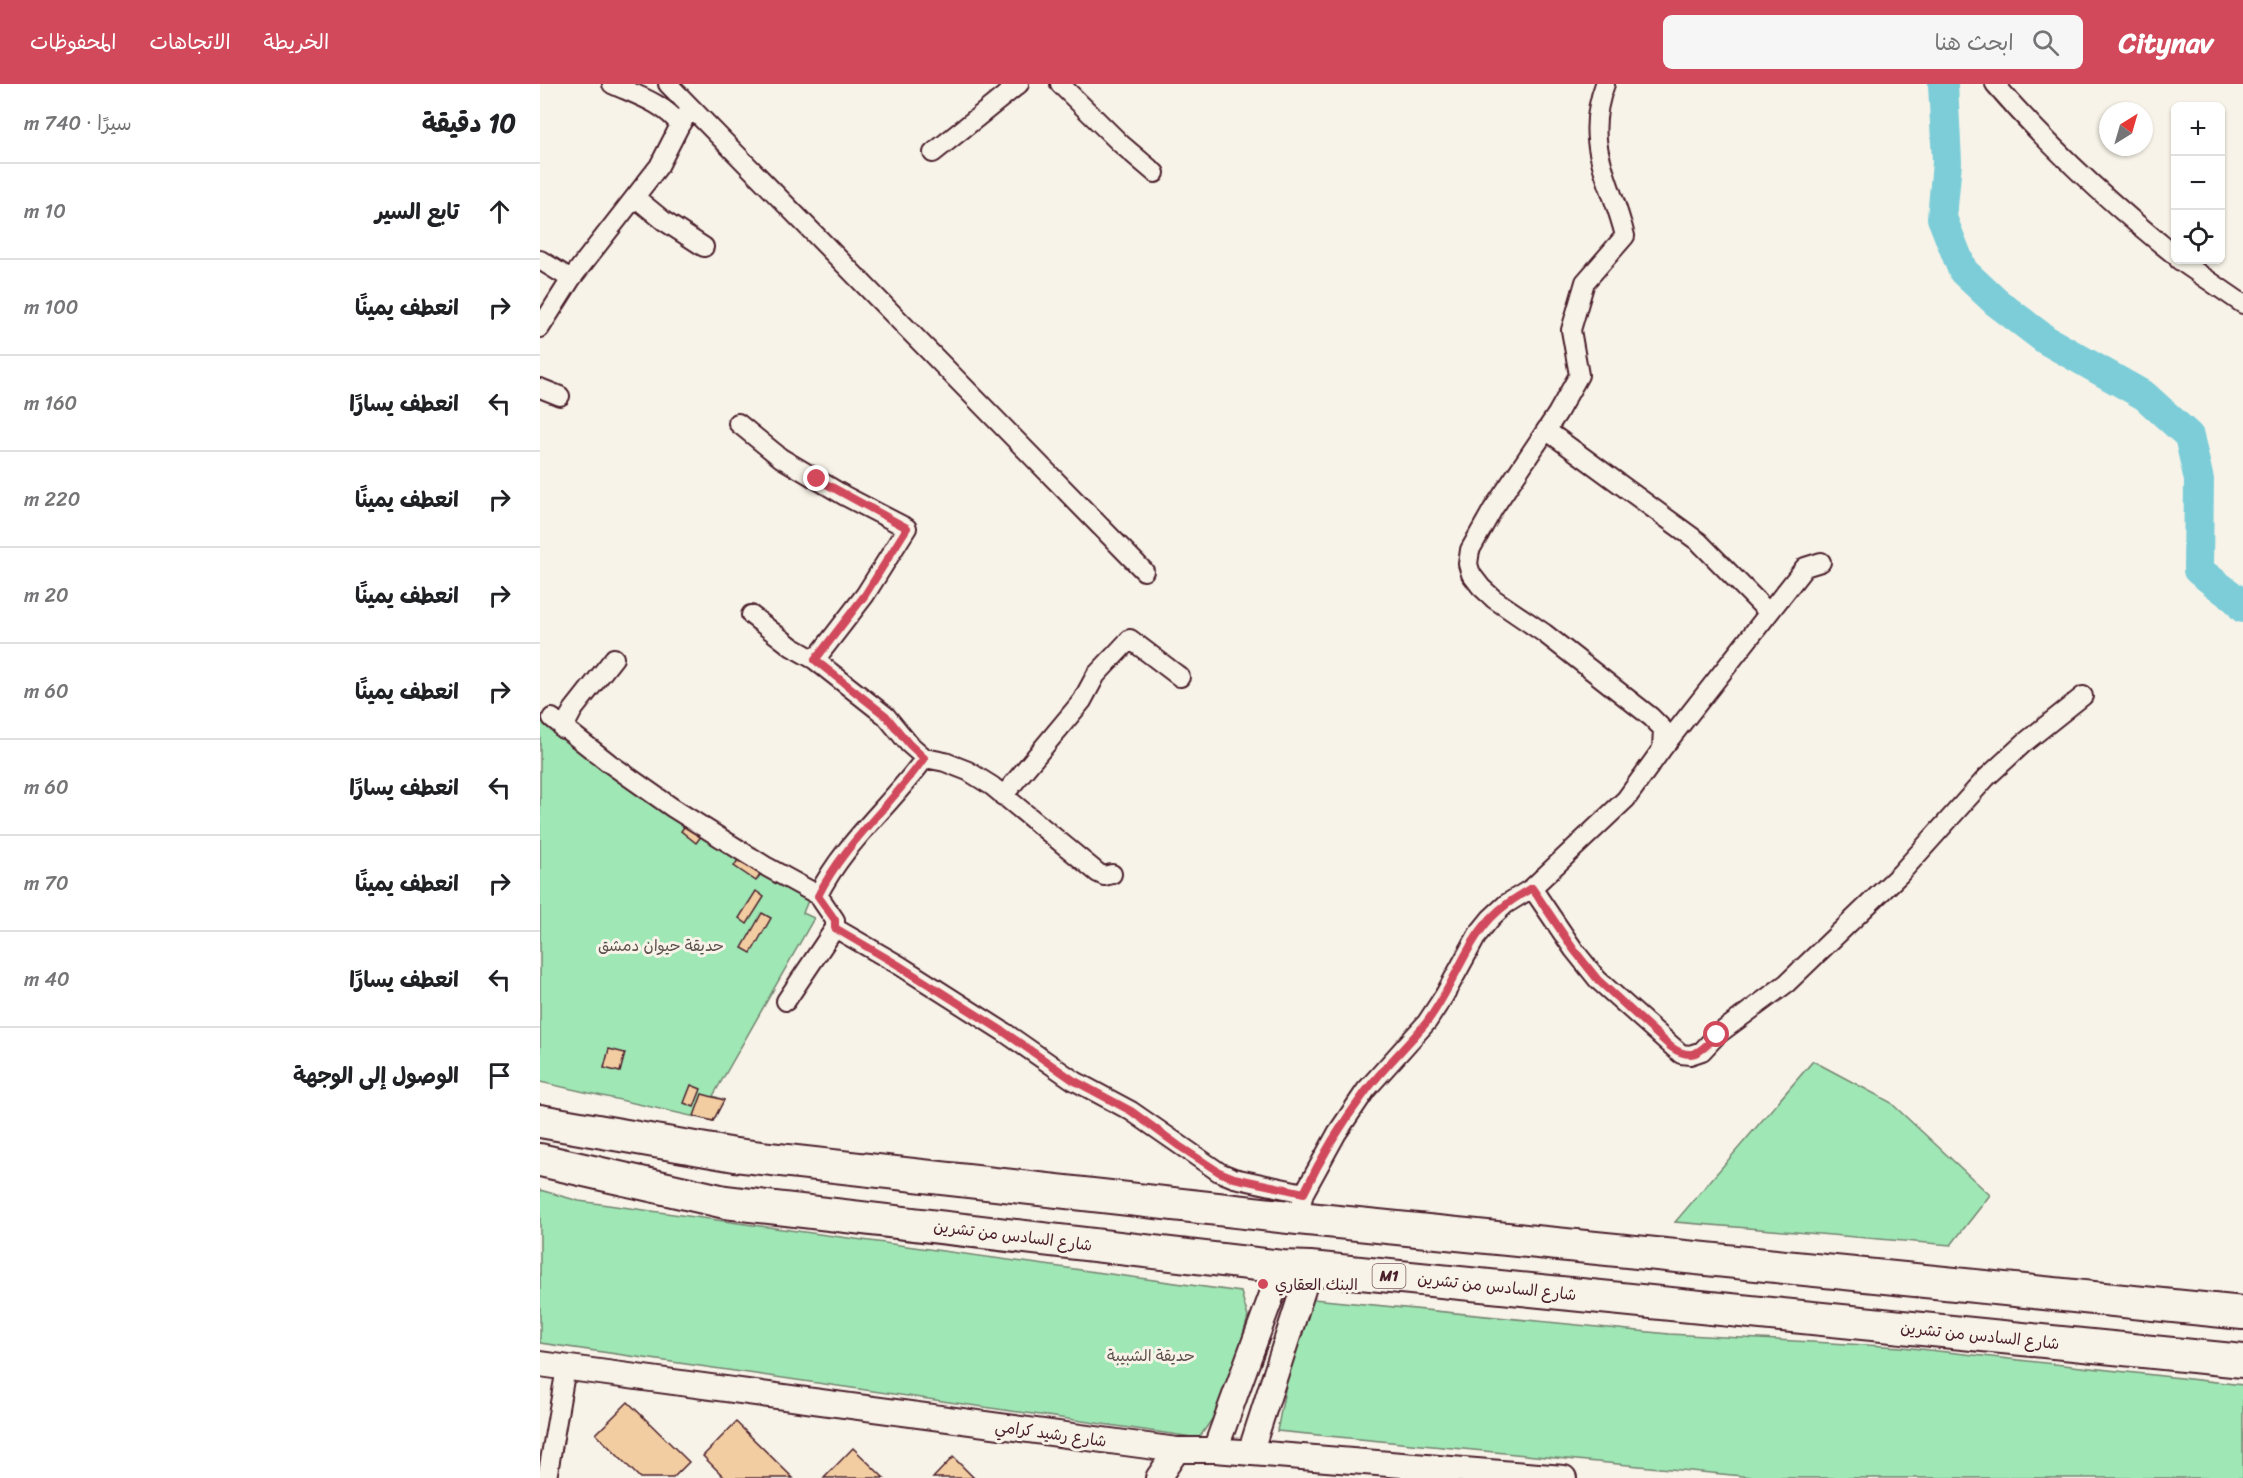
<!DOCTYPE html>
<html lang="ar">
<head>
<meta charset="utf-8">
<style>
  body { margin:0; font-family:Sriracha,"Playpen Sans Arabic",sans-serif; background:#f6f6f6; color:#202124; direction:rtl }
  .controls { position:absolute; right:18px; top:18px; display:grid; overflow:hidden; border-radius:9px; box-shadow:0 2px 4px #0004 }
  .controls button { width:54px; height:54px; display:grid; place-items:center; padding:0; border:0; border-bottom:2px solid #e0e0e0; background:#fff; color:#202124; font:30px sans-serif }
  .compass { position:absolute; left:1559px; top:18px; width:54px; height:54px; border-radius:50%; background:#fff; box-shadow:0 2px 4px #0004; rotate:37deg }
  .stop { position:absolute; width:18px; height:18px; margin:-14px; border:4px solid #d1495b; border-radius:50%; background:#fff }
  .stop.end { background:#d1495b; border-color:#fff; box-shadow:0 2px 6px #0008 }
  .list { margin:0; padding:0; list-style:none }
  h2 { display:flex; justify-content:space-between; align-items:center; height:78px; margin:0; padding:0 24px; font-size:26px }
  h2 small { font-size:20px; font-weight:400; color:#757577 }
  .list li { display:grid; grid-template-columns:39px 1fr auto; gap:18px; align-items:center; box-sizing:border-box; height:96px; padding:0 24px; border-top:2px solid #e0e0e0 }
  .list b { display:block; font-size:22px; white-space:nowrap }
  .list em { font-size:20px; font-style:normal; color:#757577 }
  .icon { flex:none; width:33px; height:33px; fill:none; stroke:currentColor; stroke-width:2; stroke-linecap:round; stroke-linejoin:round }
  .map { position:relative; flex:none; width:1703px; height:1394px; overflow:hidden; direction:ltr }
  header { display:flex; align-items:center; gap:36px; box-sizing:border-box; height:84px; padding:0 30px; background:#d1495b; color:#fff }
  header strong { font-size:28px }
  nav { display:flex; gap:33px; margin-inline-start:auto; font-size:21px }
  .search { width:420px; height:54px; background:#f6f6f6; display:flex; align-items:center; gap:15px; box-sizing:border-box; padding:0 21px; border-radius:9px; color:#757577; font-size:22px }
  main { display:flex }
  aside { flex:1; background:#fff }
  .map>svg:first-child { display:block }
  .green { fill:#9fe7b5; stroke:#748370; stroke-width:1.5 }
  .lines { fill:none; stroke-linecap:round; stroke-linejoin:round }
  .river { stroke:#7dcdd8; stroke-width:30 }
  .building { fill:#f2cda2; stroke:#4a1f2b; stroke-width:1.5 }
  .street-casing { stroke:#4a1f2b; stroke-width:22 }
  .secondary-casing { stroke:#4a1f2b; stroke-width:28 }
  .highway-casing { stroke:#4a1f2b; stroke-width:36 }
  .street { stroke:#f7f3e8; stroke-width:18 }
  .secondary { stroke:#f7f3e8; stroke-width:24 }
  .highway { stroke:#f7f3e8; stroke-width:32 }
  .route { stroke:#d1495b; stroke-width:8 }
  .poi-dot { fill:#d1495b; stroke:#f7f3e8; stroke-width:2 }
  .labels { text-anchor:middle; stroke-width:6; stroke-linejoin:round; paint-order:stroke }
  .shield { fill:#f7f3e8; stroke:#7e5f64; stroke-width:1.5 }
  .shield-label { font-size:15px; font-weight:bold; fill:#4a1f2b }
  .park-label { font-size:16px; fill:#5f514e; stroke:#f7f3e8 }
  .street-label { font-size:16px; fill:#4a1f2b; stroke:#f7f3e8 }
  .poi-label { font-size:16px; fill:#4a1f2b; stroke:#f7f3e8; text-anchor:start }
</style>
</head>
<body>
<header>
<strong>Citynav</strong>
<div class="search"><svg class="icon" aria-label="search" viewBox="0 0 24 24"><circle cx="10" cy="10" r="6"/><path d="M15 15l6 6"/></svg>ابحث هنا</div>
<nav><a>الخريطة</a><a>الاتجاهات</a><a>المحفوظات</a></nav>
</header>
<main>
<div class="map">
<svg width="1703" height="1394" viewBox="0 0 1703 1394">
  <rect width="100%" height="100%" fill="#f7f3e8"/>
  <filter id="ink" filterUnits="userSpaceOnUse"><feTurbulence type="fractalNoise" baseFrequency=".0167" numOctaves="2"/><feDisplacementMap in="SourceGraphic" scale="12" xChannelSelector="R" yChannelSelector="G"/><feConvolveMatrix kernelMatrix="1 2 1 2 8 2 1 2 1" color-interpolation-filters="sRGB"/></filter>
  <g filter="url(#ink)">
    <path class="green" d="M0 636 269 814 263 829 274 834 173 1012 184 1016 173 1037 0 998Z
      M1273 977 1350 1018 1450 1111 1411 1161 1135 1138Z
      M0 1106 39 1117 701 1208 708 1233 684 1318 659 1354 0 1259Z
      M763 1214 1129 1250 1362 1263 1703 1301V1394H1223L737 1347Z"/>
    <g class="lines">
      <path class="river" d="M1403 0 1407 78 1402 134 1423 187 1456 218 1506 256 1605 312 1649 352 1659 396 1658 486 1697 516 1703 524"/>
    </g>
    <path class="building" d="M150 735 166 746 156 759 141 747Z
      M202 770 224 785 216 797 194 782Z
      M216 807 224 813 207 840 199 834Z
      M222 829 231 834 211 869 202 864Z
      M69 965 85 969 80 988 64 984Z
      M151 1001 161 1005 154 1023 144 1019Z
      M162 1010 184 1016 173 1037 154 1032Z
      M88 1318 149 1378 133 1394H100L56 1350Z
      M196 1338 253 1394H185L163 1372Z
      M313 1364 344 1394H284Z
      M413 1373 434 1394H393Z"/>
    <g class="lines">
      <g class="street-casing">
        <path id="street" d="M72 0C96 11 124 19 140 41
          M128 0 604 487
          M520 0 581 60 615 89
          M1455 0C1509 63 1571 120 1636 172
          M393 69 479 0
          M96 114 124 137 164 163
          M0 176 31 195
          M1639 176 1703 220
          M0 244 31 195 119 82 140 41 151 24
          M0 304 20 312
          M198 339 241 374 305 412 367 444 325 511 275 576
          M1006 346 1159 458 1228 528
          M211 531 252 563 275 576 346 632 369 660 385 674 405 678 428 687 452 702 558 789 564 792 572 790
          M12 634 69 679 133 724 227 783 278 811 295 836V844L246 917
          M23 645 33 626 74 574
          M1122 665 1265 483 1281 478
          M463 712 542 617 556 591 590 555 640 593
          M992 804 1034 866 1058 896 1141 970 1150 971 1162 967 1177 951 1247 899 1360 790 1446 694 1484 659 1543 612
          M278 811C304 759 351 721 385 674
          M295 844 359 881 464 948 533 996 591 1027 679 1088 694 1094 764 1109
          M758 1134 764 1109 797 1049 826 1006 887 938 904 912 938 850 951 834 966 820 992 804 1086 715 1122 665 1123 645 1111 633 1004 549 954 515 941 503 931 490 928 480 930 466 953 425 1017 330 1039 291 1031 246 1045 198 1085 152C1071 94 1042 62 1065 0
          M7 1394 26 1284"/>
      </g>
      <g class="secondary-casing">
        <path id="secondary" d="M0 1280 637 1366H675L1024 1394
          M675 1366 742 1183
          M710 1369 770 1184
          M618 1394 637 1366"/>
      </g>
      <g class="highway-casing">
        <path id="highway" d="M0 1037 195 1071 758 1134 1703 1229
          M0 1076 185 1118 742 1183 770 1184 1703 1277"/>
      </g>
      <use href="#street" class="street"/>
      <use href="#secondary" class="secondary"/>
      <use href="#highway" class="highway"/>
    </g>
  </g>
  <g class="lines" filter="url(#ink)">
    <path class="route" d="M277 395 367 444 325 511 275 576 346 632 369 660 384 674C351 722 304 759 278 812L295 836V844L358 881 464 948 533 996 591 1027 639 1062 679 1088 694 1094 764 1109C781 1073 802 1039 826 1007 844 983 867 962 886 939 912 906 923 864 951 834 963 821 977 813 992 804L1034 866 1058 896 1131 963C1153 978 1161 967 1177 951"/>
  </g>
  <circle class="poi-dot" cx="723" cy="1200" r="6"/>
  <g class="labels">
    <rect class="shield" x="832.5" y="1180" width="33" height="24" rx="4.5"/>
    <g class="shield-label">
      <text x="849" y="1197">M1</text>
    </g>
    <g class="park-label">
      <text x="121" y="867">حديقة حيوان دمشق</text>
      <text x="611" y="1277">حديقة الشبيبة</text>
    </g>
    <g class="street-label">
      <text transform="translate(473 1151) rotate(7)" y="6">شارع السادس من تشرين</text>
      <text transform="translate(957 1202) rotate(6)" y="6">شارع السادس من تشرين</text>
      <text transform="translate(1440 1251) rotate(6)" y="6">شارع السادس من تشرين</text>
      <text transform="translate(511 1349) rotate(8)" y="6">شارع رشيد كرامي</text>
    </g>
    <g class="poi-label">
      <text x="735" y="1206">البنك العقاري</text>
    </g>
  </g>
</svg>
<div class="controls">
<button>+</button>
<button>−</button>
<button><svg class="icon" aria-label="locate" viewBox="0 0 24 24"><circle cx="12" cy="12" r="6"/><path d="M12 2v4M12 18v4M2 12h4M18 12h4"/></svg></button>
</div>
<svg class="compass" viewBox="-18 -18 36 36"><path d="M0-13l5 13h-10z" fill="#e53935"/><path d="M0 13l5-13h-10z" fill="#757577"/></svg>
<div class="stop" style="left:1177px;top:951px"></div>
<div class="stop end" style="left:277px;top:395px"></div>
</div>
<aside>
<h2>10 دقيقة<small>سيرًا · 740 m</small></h2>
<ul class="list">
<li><svg class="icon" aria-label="ahead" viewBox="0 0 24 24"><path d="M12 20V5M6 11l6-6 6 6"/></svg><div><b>تابع السير</b></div><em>10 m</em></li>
<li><svg class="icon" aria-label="right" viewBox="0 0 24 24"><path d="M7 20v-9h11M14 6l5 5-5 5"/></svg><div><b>انعطف يمينًا</b></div><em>100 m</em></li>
<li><svg class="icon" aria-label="left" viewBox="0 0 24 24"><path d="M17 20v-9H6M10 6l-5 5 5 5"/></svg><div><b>انعطف يسارًا</b></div><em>160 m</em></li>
<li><svg class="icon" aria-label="right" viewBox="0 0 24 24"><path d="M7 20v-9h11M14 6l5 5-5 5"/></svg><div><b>انعطف يمينًا</b></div><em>220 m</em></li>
<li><svg class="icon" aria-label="right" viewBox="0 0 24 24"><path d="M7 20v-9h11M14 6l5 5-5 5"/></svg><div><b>انعطف يمينًا</b></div><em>20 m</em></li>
<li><svg class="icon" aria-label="right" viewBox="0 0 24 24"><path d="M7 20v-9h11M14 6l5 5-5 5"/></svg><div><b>انعطف يمينًا</b></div><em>60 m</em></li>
<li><svg class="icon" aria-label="left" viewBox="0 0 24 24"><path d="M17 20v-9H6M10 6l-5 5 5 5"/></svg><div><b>انعطف يسارًا</b></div><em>60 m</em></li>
<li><svg class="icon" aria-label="right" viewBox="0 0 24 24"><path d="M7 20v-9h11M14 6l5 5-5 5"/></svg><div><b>انعطف يمينًا</b></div><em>70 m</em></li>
<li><svg class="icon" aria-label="left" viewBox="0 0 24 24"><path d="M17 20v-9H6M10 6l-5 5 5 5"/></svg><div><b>انعطف يسارًا</b></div><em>40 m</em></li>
<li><svg class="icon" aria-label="arrive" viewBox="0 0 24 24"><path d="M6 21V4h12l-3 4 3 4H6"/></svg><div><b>الوصول إلى الوجهة</b></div></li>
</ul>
</aside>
</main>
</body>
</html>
